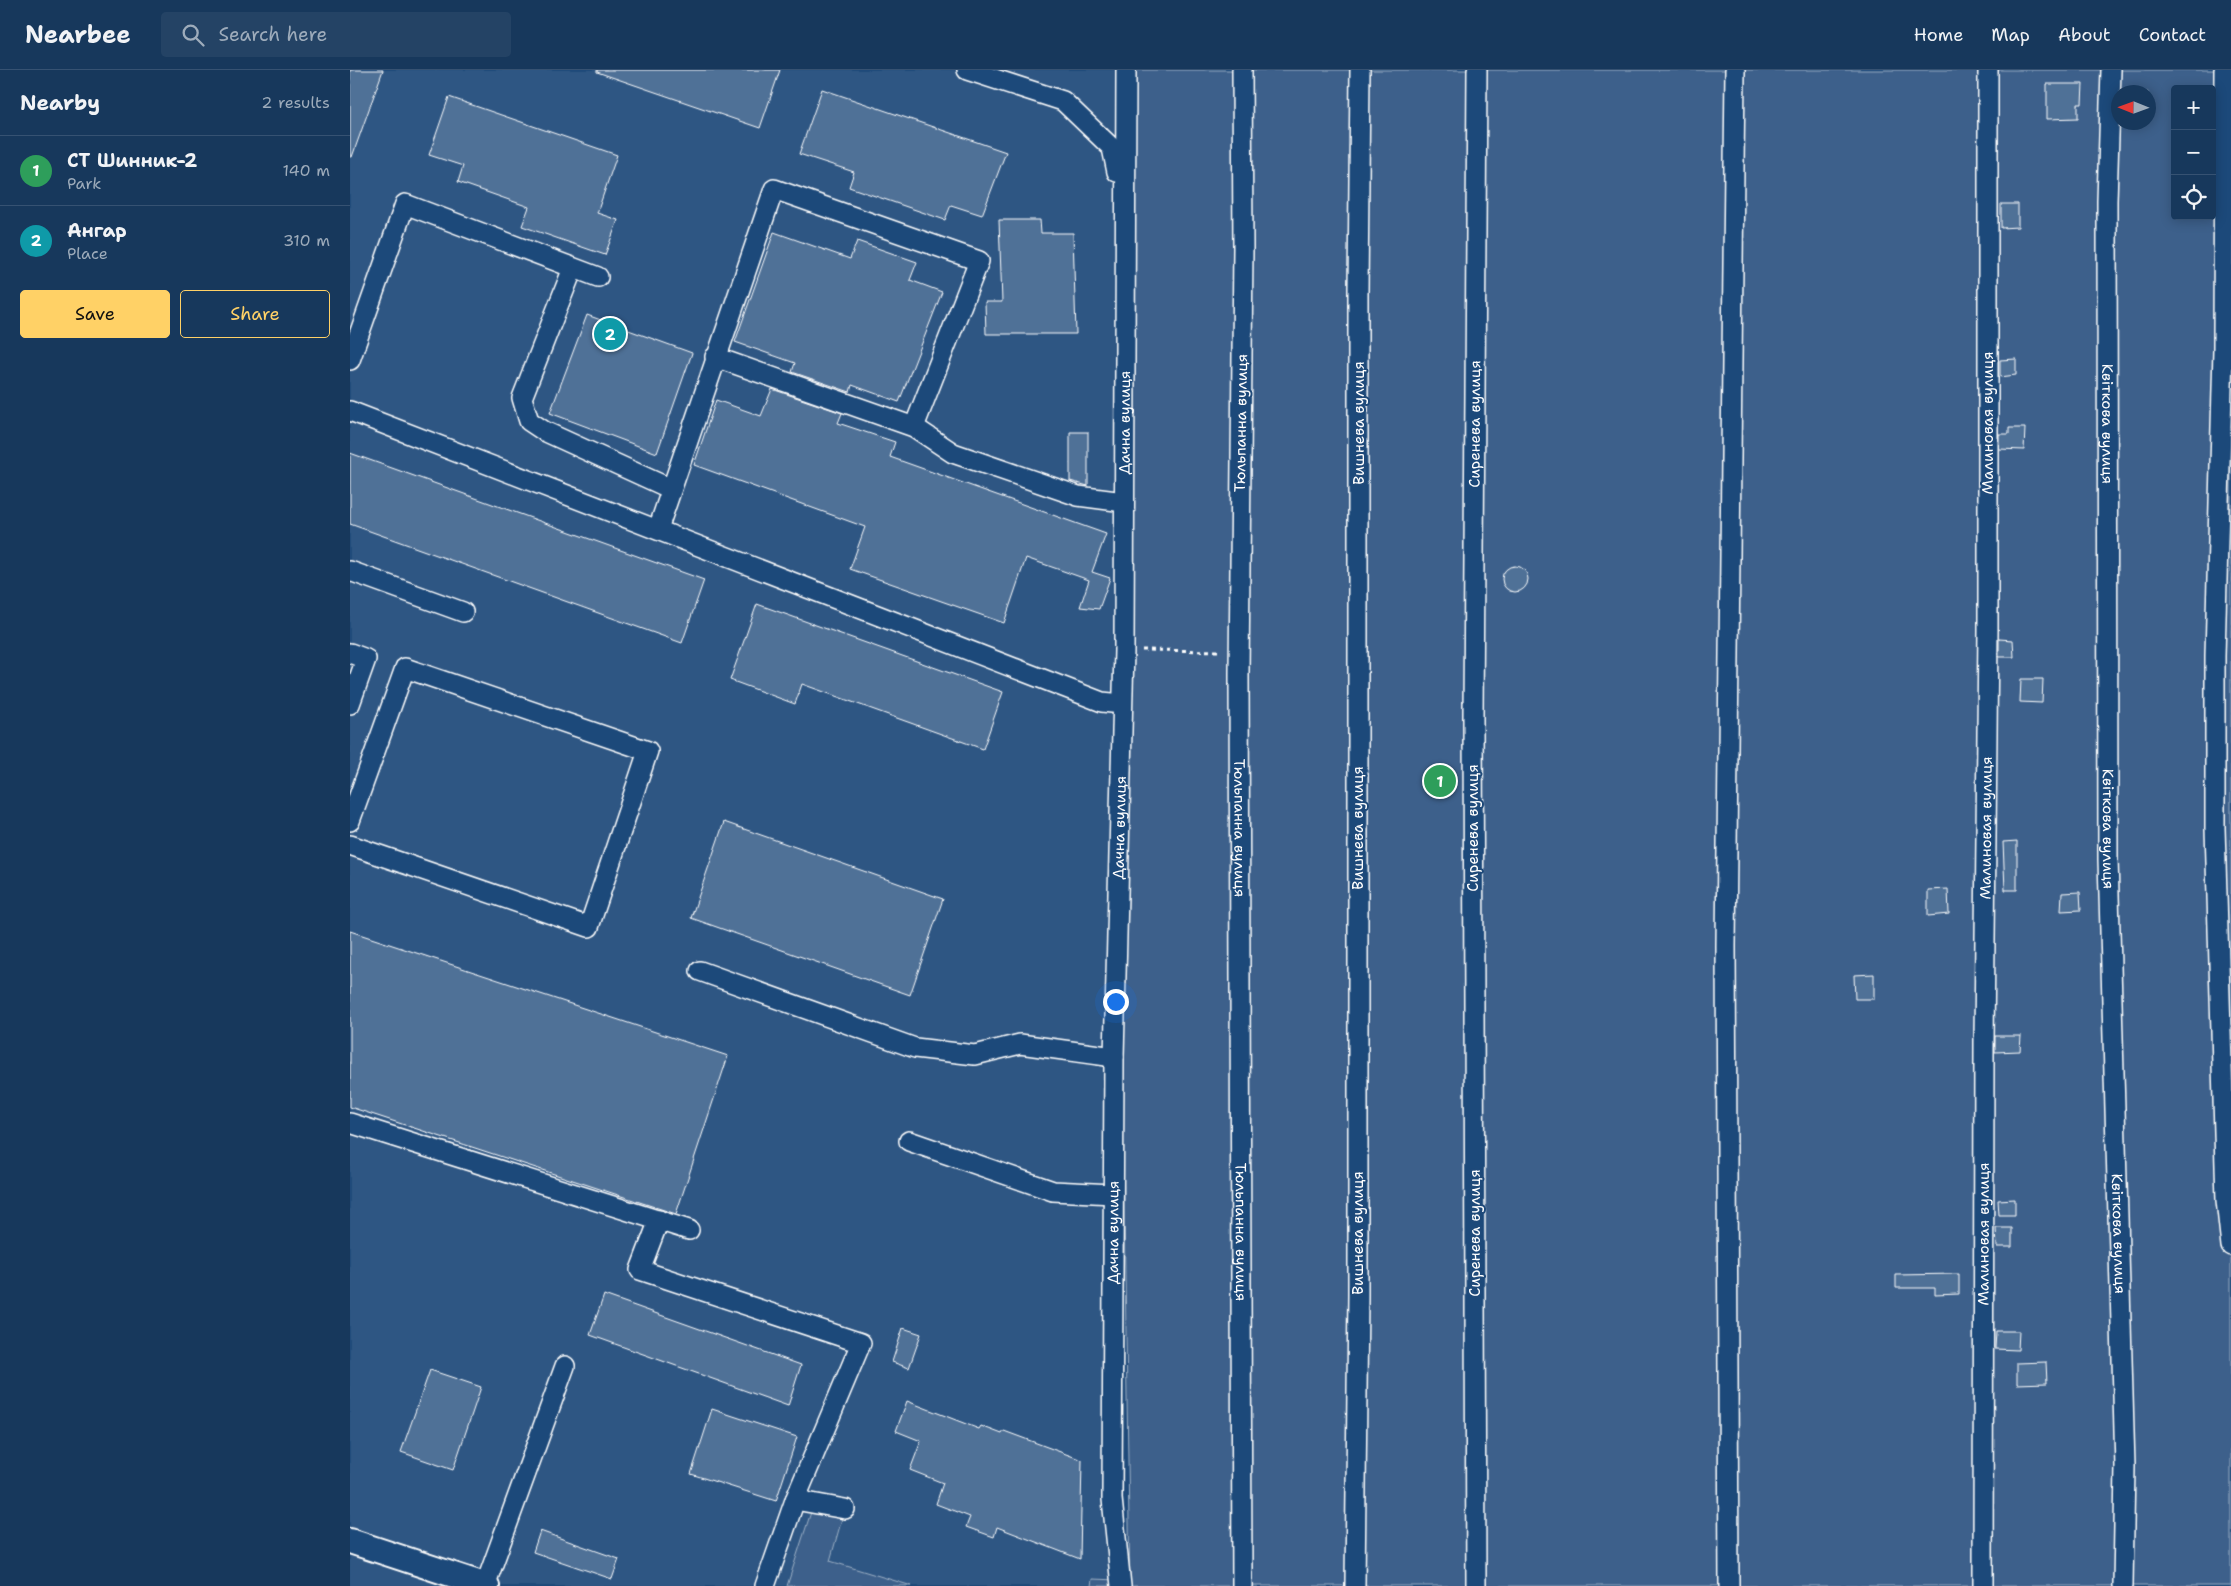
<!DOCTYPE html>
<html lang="en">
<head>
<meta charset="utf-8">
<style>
  body { margin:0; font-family:"Shantell Sans",sans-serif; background:#244365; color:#f1f3f6 }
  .controls { position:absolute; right:15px; top:15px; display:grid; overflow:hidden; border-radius:5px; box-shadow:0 2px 12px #0003 }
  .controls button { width:45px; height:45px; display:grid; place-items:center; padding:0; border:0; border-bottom:1px solid #365272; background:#17385c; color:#f1f3f6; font:25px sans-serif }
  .compass { position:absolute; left:1761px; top:15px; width:45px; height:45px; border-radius:50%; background:#17385c; box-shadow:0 2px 12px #0003; rotate:271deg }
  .you { position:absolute; left:765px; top:931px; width:18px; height:18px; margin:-12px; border:4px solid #fff; border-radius:50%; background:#1a73e8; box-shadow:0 0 0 8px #1a73e833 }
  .badge { display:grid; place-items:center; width:32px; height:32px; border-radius:50%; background:#ffd166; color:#fff; font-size:16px; font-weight:700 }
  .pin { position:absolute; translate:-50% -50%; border:2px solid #fff; box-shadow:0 1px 5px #0006 }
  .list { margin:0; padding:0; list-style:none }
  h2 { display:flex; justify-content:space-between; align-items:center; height:65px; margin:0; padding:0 20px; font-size:21px }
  h2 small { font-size:16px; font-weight:400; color:#9eacbb }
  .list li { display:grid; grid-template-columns:32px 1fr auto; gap:15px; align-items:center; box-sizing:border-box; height:70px; padding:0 20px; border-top:1px solid #365272 }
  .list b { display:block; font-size:19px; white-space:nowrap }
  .list p { margin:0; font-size:16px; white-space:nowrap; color:#9eacbb }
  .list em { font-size:16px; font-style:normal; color:#9eacbb }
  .actions { display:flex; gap:10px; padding:15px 20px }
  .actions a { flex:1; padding:11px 0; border:1px solid #ffd166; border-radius:5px; text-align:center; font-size:18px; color:#ffd166 }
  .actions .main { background:#ffd166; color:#111 }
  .icon { flex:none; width:28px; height:28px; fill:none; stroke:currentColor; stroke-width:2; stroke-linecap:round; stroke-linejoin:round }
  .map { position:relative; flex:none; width:1881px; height:1516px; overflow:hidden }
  header { display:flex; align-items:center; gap:30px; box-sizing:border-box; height:70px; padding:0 25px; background:#17385c; border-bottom:1px solid #365272 }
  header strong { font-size:24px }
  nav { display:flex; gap:28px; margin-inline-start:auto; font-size:18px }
  .search { width:350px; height:45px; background:#244365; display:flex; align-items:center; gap:12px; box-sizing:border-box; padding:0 18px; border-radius:5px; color:#9eacbb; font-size:19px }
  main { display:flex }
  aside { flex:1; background:#17385c }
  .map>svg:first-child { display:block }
  .built { fill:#2e5683 }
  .green { fill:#3c618b; stroke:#9eb0c5; fill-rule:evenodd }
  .building { fill:#507197; stroke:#fff }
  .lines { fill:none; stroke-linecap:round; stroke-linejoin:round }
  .minor-casing { stroke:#fff; stroke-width:22 }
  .major-casing { stroke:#fff; stroke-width:28 }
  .path { stroke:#fff; stroke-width:3; stroke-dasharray:4 4; stroke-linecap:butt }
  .minor { stroke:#1f4a7a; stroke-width:19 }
  .major { stroke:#1f4a7a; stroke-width:24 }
  .labels { text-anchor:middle; stroke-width:4; stroke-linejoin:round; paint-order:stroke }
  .street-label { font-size:15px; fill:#fff; stroke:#1f4a7a }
</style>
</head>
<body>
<header>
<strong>Nearbee</strong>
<div class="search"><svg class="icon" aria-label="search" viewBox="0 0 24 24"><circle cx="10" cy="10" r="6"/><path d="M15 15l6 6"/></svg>Search here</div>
<nav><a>Home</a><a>Map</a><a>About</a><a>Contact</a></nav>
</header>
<main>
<aside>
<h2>Nearby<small>2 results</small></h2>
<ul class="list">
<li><span class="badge" style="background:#2e9e5b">1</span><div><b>СТ Шинник-2</b><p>Park</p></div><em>140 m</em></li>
<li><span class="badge" style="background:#0f9aa8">2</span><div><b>Ангар</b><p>Place</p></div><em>310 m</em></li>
</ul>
<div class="actions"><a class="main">Save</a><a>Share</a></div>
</aside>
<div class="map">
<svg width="1881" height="1516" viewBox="0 0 1881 1516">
  <rect width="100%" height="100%" fill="#1f4a7a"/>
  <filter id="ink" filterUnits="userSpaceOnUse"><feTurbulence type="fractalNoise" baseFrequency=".02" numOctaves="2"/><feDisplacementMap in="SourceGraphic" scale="10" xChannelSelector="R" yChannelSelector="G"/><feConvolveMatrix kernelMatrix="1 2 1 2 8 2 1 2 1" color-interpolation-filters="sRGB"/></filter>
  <g filter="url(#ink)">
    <path class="built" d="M0 0H774V1516H0Z"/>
    <path class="green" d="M779 0H1881V1516H780L773 1075 775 893ZM1825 19H1862V146H1825ZM1768 22H1798V52H1768Z
      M462 1439 493 1445 480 1491 562 1516H437Z
      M742 1509 767 1510V1516H741Z"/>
    <path class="building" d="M0 0H33L2 87H0Z
      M247 0H430L410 58 247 2Z
      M1697 14H1733L1732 34H1728V48L1697 49Z
      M472 19 656 82 632 145 601 135 595 150 499 117 504 102 449 84Z
      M99 27 267 85 247 143 268 150 255 185 172 156 179 137 108 112 113 96 79 85Z
      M1651 134H1668V157L1651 158Z
      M649 150H690L691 163H723L726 264H636L635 232H652Z
      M424 162 500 189 507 171 567 192 560 210 592 222 549 332 502 315 500 322 442 302 445 293 385 272Z
      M237 245 342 283 307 383 200 343Z
      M1666 289V305L1650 307V290Z
      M422 319 492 343 488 353 545 372 540 387 756 464 742 502 760 508 749 539 730 537 739 510 676 488 654 553 500 499 515 457 344 395 366 330 411 346Z
      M1659 358H1675L1674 380 1649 379V364H1659Z
      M720 362H738V416L720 411Z
      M0 383 354 510 332 573 0 454Z
      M1152 509a13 13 0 1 1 26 0a13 13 0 1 1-26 0Z
      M407 534 653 622 633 679 452 614 445 634 380 610Z
      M1649 569 1663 570 1664 587H1649Z
      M1671 609H1693L1692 633 1670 632Z
      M374 752 593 829 560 925 341 848Z
      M1667 771V820H1655L1653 772Z
      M1598 819 1599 844 1578 846V820Z
      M1730 822 1731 840 1711 841 1712 823Z
      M0 861 378 986 326 1144 0 1037Z
      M1524 904V929H1505L1504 905Z
      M1645 966H1671L1670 981 1645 982Z
      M1665 1129V1145H1649L1648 1130Z
      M1646 1158H1662V1177H1647Z
      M1609 1204V1224L1585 1225V1218H1546V1205Z
      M254 1225 451 1295 438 1336 240 1265Z
      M553 1258 571 1264 559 1298 542 1292Z
      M1646 1261H1669L1668 1280 1645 1279Z
      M1696 1292 1697 1313 1667 1314V1293Z
      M80 1300 131 1317 103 1400 51 1382Z
      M557 1331 629 1359 631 1356 652 1364 654 1361 732 1390 730 1489 647 1457 644 1467 616 1457 620 1447 586 1434 593 1413 560 1400 571 1371 546 1361Z
      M362 1339 447 1367 426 1431 341 1404Z
      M190 1461 269 1489 262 1509 183 1482Z"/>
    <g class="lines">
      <g class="minor-casing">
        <g id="minor">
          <path d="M617 0 713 31 762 78 767 102"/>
          <path id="s1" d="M892 0 893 178 889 604 892 1516"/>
          <path id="s2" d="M1761 0 1757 131 1758 789 1775 1396 1773 1516"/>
          <path d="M1874 0 1873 280 1865 586V758L1876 1130 1881 1176"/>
          <path d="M223 198 172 328 179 351 194 361 321 419"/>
          <path d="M365 287 564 357 603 383 728 426 774 432"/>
          <path d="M0 290 55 134 248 207"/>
          <path d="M0 341 752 632 772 634"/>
          <path d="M308 459 424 119 629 191 564 357"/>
          <path d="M0 501 113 542"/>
          <path d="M0 583 16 589 0 634"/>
          <path d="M0 751 55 598 298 681 239 857 0 775"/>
          <path d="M350 901 565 978 625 985 670 974 764 987"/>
          <path d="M0 1053 339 1160"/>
          <path d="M559 1071 703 1121 763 1124"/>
          <path d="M309 1150 290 1200 511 1273 445 1430 415 1516"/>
          <path d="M445 1430 495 1439"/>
          <path d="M135 1516 215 1296"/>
          <path id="s3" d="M771 1516 762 1429 764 987 774 580 776 0"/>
          <path d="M1005 1516 1008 1225V223L1010 0"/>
          <path id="s4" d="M1126 1516 1123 647 1127 0"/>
          <path d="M1379 1516 1376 876 1385 0"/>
          <path id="s5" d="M1633 1516 1634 973 1638 561V0"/>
        </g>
      </g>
      <g class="major-casing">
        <path id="major" d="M0 1471 137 1516"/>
      </g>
      <path class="path" d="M792 580 871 581"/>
      <use href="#minor" class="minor"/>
      <use href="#major" class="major"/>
    </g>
  </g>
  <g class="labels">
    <g class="street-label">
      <text dy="5" stroke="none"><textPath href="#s3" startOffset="1164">Дачна вулиця</textPath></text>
      <text transform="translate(891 353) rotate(-89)" y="5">Тюльпанна вулиця</text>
      <text transform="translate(1009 353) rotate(-90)" y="5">Вишнева вулиця</text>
      <text dy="5" stroke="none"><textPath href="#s4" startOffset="1162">Сиренева вулиця</textPath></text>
      <text transform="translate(1638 353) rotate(-90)" y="5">Малиновая вулиця</text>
      <text dy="5" stroke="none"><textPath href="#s2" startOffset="354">Квіткова вулиця</textPath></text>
      <text dy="5" stroke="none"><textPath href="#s3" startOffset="759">Дачна вулиця</textPath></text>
      <text dy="5" stroke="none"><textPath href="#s1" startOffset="758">Тюльпанна вулиця</textPath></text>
      <text transform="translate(1008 758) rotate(-90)" y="5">Вишнева вулиця</text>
      <text transform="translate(1123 758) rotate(-90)" y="5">Сиренева вулиця</text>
      <text dy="5" stroke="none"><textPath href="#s5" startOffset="758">Малиновая вулиця</textPath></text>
      <text dy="5" stroke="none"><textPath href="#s2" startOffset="759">Квіткова вулиця</textPath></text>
      <text dy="5" stroke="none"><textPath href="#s3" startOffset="354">Дачна вулиця</textPath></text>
      <text dy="5" stroke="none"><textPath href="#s1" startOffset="1162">Тюльпанна вулиця</textPath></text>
      <text transform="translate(1008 1163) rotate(-90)" y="5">Вишнева вулиця</text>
      <text transform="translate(1125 1163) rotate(-90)" y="5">Сиренева вулиця</text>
      <text dy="5" stroke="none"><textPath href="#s5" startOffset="352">Малиновая вулиця</textPath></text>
      <text dy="5" stroke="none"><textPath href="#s2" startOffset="1164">Квіткова вулиця</textPath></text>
    </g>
  </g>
</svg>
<div class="controls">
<button>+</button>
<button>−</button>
<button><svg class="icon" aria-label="locate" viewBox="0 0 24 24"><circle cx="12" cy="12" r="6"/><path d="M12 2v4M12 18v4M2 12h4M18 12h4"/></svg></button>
</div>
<svg class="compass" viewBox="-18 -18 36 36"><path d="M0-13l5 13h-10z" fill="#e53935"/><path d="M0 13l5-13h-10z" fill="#9eacbb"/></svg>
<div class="you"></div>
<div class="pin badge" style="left:1090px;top:711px;background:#2e9e5b">1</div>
<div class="pin badge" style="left:260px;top:264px;background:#0f9aa8">2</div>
</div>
</main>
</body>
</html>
